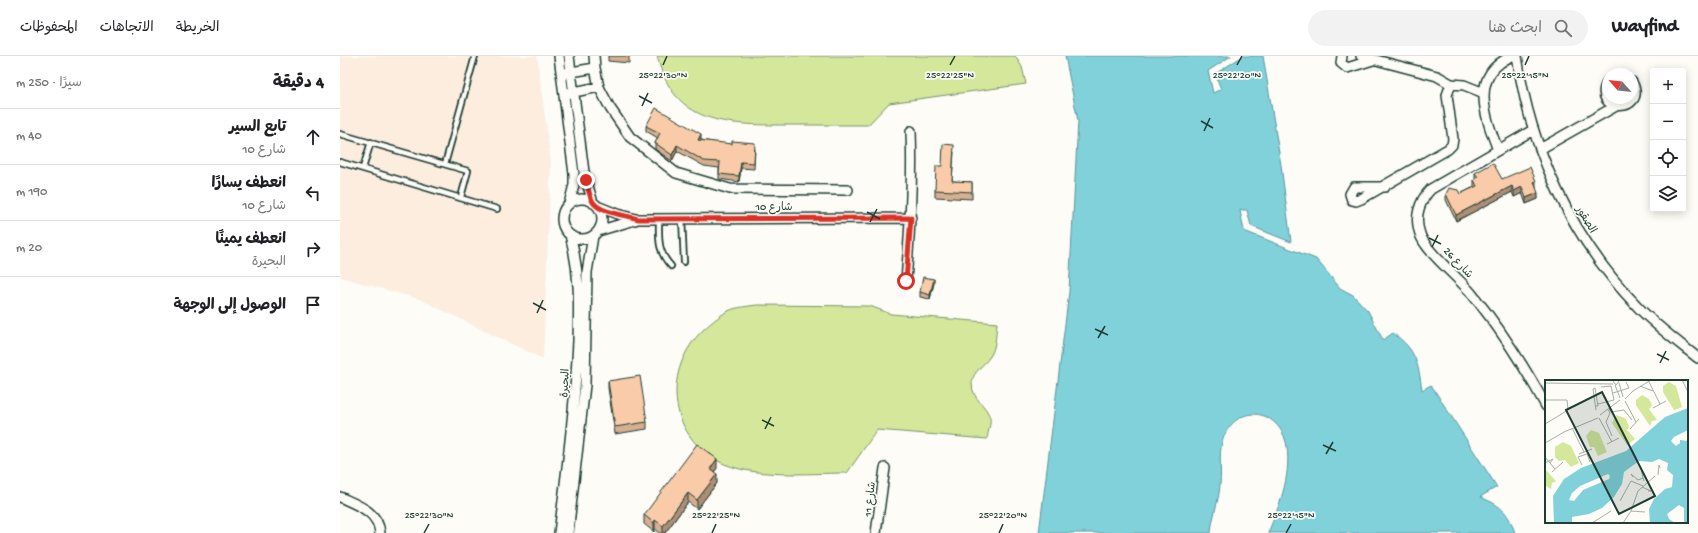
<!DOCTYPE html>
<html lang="ar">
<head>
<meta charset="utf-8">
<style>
  body { margin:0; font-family:"Gochi Hand","Playpen Sans Arabic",sans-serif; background:#f2f2f2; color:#202124; direction:rtl }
  .controls { position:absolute; right:12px; top:12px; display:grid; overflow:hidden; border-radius:4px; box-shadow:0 2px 10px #0003 }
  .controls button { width:36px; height:36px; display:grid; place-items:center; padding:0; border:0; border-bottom:1px solid #e0e0e0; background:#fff; color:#202124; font:20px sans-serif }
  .compass { position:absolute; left:1262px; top:12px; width:36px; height:36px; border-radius:50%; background:#fff; box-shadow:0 2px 10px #0003; rotate:297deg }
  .stop { position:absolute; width:12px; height:12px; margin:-9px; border:3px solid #d93025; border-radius:50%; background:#fff }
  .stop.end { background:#d93025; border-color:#fff; box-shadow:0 1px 4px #0008 }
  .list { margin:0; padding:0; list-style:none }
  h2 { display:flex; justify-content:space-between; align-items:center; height:52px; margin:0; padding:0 16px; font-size:17px }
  h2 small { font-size:13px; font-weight:400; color:#757577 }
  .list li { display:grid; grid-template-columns:26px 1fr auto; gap:12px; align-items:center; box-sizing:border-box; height:56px; padding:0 16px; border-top:1px solid #e0e0e0 }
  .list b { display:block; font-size:15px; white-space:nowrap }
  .list p { margin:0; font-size:13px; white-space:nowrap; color:#757577 }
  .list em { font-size:13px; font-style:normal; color:#757577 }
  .icon { flex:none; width:22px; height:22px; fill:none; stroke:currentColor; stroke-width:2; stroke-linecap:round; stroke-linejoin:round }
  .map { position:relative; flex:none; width:1358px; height:477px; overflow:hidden; direction:ltr }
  header { display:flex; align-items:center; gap:24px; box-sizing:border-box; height:56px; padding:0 20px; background:#fff; border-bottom:1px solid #e0e0e0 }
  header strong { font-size:19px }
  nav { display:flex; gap:22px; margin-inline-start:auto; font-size:14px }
  .search { width:280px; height:36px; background:#f2f2f2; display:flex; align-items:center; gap:10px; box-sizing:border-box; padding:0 14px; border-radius:22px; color:#757577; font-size:15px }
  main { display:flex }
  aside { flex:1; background:#fff }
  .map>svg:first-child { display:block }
  .built { fill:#fceddf }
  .green { fill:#d4e79b; stroke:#7a9268 }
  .water { fill:#81d1db; stroke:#5a9698 }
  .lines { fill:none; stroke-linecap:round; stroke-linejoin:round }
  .service-casing { stroke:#1f3d34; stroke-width:8 }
  .minor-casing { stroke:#1f3d34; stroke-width:12 }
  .service { stroke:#fdfcf7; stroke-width:4.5 }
  .minor { stroke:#fdfcf7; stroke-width:9 }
  .wall { fill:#d6af90; stroke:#1f3d34 }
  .shaded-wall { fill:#ae8e76; stroke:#1f3d34 }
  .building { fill:#f9cba8; stroke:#1f3d34 }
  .route { stroke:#d93025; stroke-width:5 }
  .ticks { fill:none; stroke:#1f3d34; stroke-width:1.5 }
  .labels { text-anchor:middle; stroke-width:3.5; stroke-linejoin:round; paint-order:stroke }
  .street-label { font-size:11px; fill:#1f3d34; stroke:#fdfcf7 }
  .inset-road { fill:none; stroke:#a4b0a9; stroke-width:1 }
  .view { fill:#1f3d34; fill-opacity:0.15; stroke:#1f3d34; stroke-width:2 }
  .inset-edge { fill:none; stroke:#1f3d34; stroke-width:2 }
  .ticks-label { font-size:10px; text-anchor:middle; fill:#1f3d34; stroke:#fdfcf7; stroke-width:3.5; stroke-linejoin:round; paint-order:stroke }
</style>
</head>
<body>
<header>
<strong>Wayfind</strong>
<div class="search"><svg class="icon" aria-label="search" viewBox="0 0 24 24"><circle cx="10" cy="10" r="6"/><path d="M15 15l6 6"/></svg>ابحث هنا</div>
<nav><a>الخريطة</a><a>الاتجاهات</a><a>المحفوظات</a></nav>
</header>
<main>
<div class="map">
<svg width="1358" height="477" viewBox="0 0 1358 477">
  <rect width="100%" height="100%" fill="#fdfcf7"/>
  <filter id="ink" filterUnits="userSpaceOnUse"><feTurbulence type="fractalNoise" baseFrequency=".025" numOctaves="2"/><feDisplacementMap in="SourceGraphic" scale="8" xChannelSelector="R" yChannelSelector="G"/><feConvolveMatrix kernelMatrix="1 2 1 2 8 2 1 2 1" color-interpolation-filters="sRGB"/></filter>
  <g filter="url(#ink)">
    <path class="built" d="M0 0H197L211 108 203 303 79 243 0 221Z"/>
    <path class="green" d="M317 0H675L682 11 686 28 549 47 528 69C501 69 473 69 446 69 387 69 334 69 317 0Z
      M417 249 530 250 551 258 657 267C656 276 656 289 652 297 647 308 632 315 632 327 632 345 646 347 650 362 651 368 648 376 647 383L537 374 507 417C468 417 412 423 378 405 327 377 323 313 363 274 372 266 382 257 393 253 400 251 409 250 417 249Z"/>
    <path class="water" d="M725 0H891L868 15 873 37 881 33 875 18 903 0H923L941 109 951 186 911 170 907 154H900L904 175 976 203 1000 232 1013 239 1028 255 1043 284 1053 277C1076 294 1078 306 1082 334L1091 329 1157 431 1140 441C1160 449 1168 455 1175 477H928C939 450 951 422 947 391 942 357 903 344 885 378 877 394 882 412 880 429 879 445 872 461 871 477H699L729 236 738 65Z"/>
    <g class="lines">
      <g class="service-casing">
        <path id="service" d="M0 78 128 115 121 141
          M0 106 157 153
          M105 108 135 0
          M23 112 31 86
          M342 162 344 206
          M319 163C319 182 317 195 331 210"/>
      </g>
      <g class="minor-casing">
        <path id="minor" d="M219 0 234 118V129L229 148
          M229 0 244 116 253 147
          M1002 0 1001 7 1007 12 1033 4
          M1021 0 1097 20 1111 28
          M1177 0C1190 93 1232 183 1298 251 1316 270 1338 286 1358 302
          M255 12 259 31
          M225 17 255 12 254 0
          M1268 25C1249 57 1309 58 1292 26
          M224 38 259 31 270 52 290 81 336 117 390 133 508 134
          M1193 74 1091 133C1079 145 1074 162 1080 178 1085 195 1119 222 1132 238 1161 273 1184 310 1206 350
          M1200 93 1276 50
          M1158 94C1145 60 1129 19 1172 0
          M1045 131H1014L1010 138 1012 144 1016 145 1021 143 1108 93 1112 89 1113 83 1107 39 1111 28 1124 29 1144 37
          M222 163a20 20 0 1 1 40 0a20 20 0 1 1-40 0Z
          M257 150 277 158 296 163
          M258 175 298 163 571 162
          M566 225C570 175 573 126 571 75
          M0 441C17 449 38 455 40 477
          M219 477C227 413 235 350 238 285 239 248 240 216 230 179
          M228 477 245 329 247 216 253 180
          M536 477 545 412"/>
      </g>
      <use href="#service" class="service"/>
      <use href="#minor" class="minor"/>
    </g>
    <path class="wall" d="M268 0H289V7L268 5Z
      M306 70 361 84 415 93 414 113 401 112 399 126 379 123V112L364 110 337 95 332 105 315 93V87L318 82 306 75Z
      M614 96 612 125 632 126V143L595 141V134L602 110Z
      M1135 117 1196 131 1198 143 1186 148 1182 137 1174 141 1172 136 1116 165 1106 144V138H1120L1134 131V124L1135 123Z
      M594 227 590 243 580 241V236Z
      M268 325 307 366V373L275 378 268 332Z
      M377 412 374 416 377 427 357 453 348 446 325 477H320L315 473 314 476 304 468V459Z"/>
    <path class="shaded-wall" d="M361 78V84L358 90V84Z
      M337 89V95L332 105V99Z
      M401 106V112L399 126V120Z
      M1196 125V131L1194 132V126Z
      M1172 130V136L1116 165V159Z
      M1182 131V137L1174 141V135Z
      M1198 137V143L1186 148V142Z
      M594 223V227L590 243V239Z
      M377 403V412L370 422V413Z
      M377 418V427L357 453V444Z
      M348 437V446L325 477H323V470Z
      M315 464V473L314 476V467Z"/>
    <path class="building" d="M316 52 361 78 358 84 392 88V85L415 87 414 107 401 106 399 120 379 118 380 106 364 105 337 89 332 99 315 87 320 77 306 70Z
      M603 88 614 89 612 125 632 126V136L595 134 596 110H602Z
      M1153 107 1162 123 1190 111 1196 125 1194 126 1198 137 1186 142 1182 131 1174 135 1172 130 1116 159 1106 138 1109 132 1118 134 1120 138 1137 130 1134 124 1138 121 1135 117Z
      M583 221 594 223 590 239 580 236Z
      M300 320 307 366 275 371 268 325Z
      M357 388 377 403 370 413 377 418 357 444 348 437 323 470 315 464 314 467 304 459Z"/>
  </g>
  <g class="lines" filter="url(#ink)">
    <path class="route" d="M246 124C248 131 249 140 253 146 260 157 286 159 298 163L571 162 566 225"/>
  </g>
  <path class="ticks" d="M323 9 327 0M610 9 615 0M897 9 902 0M1185 9 1189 0M299 40 312 47M302 50 308 37M861 65 873 72M864 75 870 62M527 156 540 163M530 166 537 153M1089 182 1101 188M1092 191 1098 179M193 247 206 254M197 257 203 244M755 273 768 279M758 282 765 270M1317 298 1329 304M1320 307 1326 295M422 364 434 370M425 373 431 361M983 389 996 395M986 398 993 386M84 477 89 468M372 477 376 468M659 477 663 468M946 477 951 468"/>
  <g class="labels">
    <g class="street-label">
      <text x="434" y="154">شارع 10</text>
      <text transform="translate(1247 163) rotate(59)" y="4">الصقور</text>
      <text transform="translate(1119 206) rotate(47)" y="4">شارع 26</text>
      <text transform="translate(224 327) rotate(-87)" y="4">البحيرة</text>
      <text transform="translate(529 443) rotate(-83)" y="4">شارع 11</text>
    </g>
  </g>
  <g transform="translate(1205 324)">
    <rect width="143" height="143" fill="#fdfcf7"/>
    <path d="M124 2 131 6 137 27 129 30 118 12V6ZM97 15 104 19 107 25 104 29 112 40 107 41 105 46 91 25V20ZM71 35 80 38 84 46 82 50 90 59 82 65 67 43ZM46 50 54 53 62 72 53 76 49 67H45L41 56ZM18 62 26 66 34 83 26 87 20 80 14 81 10 77V67ZM0 89 11 101 7 103 6 109 0 105Z" fill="#d4e79b"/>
    <path d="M143 28V50L129 57 126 61 131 66 135 63V60L143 61V143H139V128L134 125 122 134 124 139 130 143H105L104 129 109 119 120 109 127 107 128 95 122 90 123 83 114 79 107 82 94 81 79 92 77 104 69 117 57 128 44 134 27 137V143H9L8 116 19 99 36 88 81 71 120 37ZM63 94 65 96 64 99 38 110 29 121 24 120 27 113 35 106Z" fill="#81d1db" fill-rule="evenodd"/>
    <path class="inset-road" d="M67 0 71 5 75 0M137 0 143 12M104 2 115 24M0 3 68 4M74 3 78 17M70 5 75 18M95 6 108 11M56 7 66 6 69 20M50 8 48 9 51 30M50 8 53 26H51M68 13 84 8 81 2M80 19 88 11 106 0M0 20H22L23 30 0 44M80 21 91 42M53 24 69 20M108 28 121 21M64 29 66 32 79 30 87 40M63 30 65 33 61 42 67 56M55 35 75 20M54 38 67 62M27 48 39 72M85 49 94 39M0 63 19 52 53 38M62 64 74 58M34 74 47 69M0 77 10 89M0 83 8 79 5 83M37 85 33 77 42 74 45 82M97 91 96 88 98 98M7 92 18 82M113 95 114 85 115 88M88 97 86 94 93 100 98 98 99 101M97 107 106 111H103M75 121 86 101 98 106M86 131 100 132M47 143 66 131M78 143 86 131 93 111 110 96"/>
    <path class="view" d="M57 12 110 116 74 134 21 30Z"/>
    <rect width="143" height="143" class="inset-edge"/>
  </g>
  <g class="ticks-label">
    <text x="323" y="22">25°22'30"N</text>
    <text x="610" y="22">25°22'25"N</text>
    <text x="897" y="22">25°22'20"N</text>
    <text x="1185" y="22">25°22'15"N</text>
    <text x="89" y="462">25°22'30"N</text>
    <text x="376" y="462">25°22'25"N</text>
    <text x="663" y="462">25°22'20"N</text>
    <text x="951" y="462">25°22'15"N</text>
  </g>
</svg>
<div class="controls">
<button>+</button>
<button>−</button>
<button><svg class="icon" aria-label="locate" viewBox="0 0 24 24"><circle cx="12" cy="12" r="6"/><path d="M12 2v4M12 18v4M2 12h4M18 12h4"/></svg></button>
<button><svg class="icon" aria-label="layers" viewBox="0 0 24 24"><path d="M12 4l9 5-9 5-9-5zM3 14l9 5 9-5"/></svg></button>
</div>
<svg class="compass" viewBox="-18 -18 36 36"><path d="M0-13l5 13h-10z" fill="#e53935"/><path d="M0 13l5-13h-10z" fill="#757577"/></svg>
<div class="stop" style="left:566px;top:225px"></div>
<div class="stop end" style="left:246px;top:124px"></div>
</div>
<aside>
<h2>4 دقيقة<small>سيرًا · 250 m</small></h2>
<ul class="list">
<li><svg class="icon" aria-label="ahead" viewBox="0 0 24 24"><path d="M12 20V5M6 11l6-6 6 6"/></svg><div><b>تابع السير</b><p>شارع 10</p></div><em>40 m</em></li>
<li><svg class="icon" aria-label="left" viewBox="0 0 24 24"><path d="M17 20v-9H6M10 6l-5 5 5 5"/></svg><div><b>انعطف يسارًا</b><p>شارع 10</p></div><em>190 m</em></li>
<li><svg class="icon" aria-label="right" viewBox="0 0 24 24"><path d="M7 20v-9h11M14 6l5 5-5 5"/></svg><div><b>انعطف يمينًا</b><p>البحيرة</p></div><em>20 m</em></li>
<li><svg class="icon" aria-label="arrive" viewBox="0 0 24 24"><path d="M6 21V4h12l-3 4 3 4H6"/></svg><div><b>الوصول إلى الوجهة</b></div></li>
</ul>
</aside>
</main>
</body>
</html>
